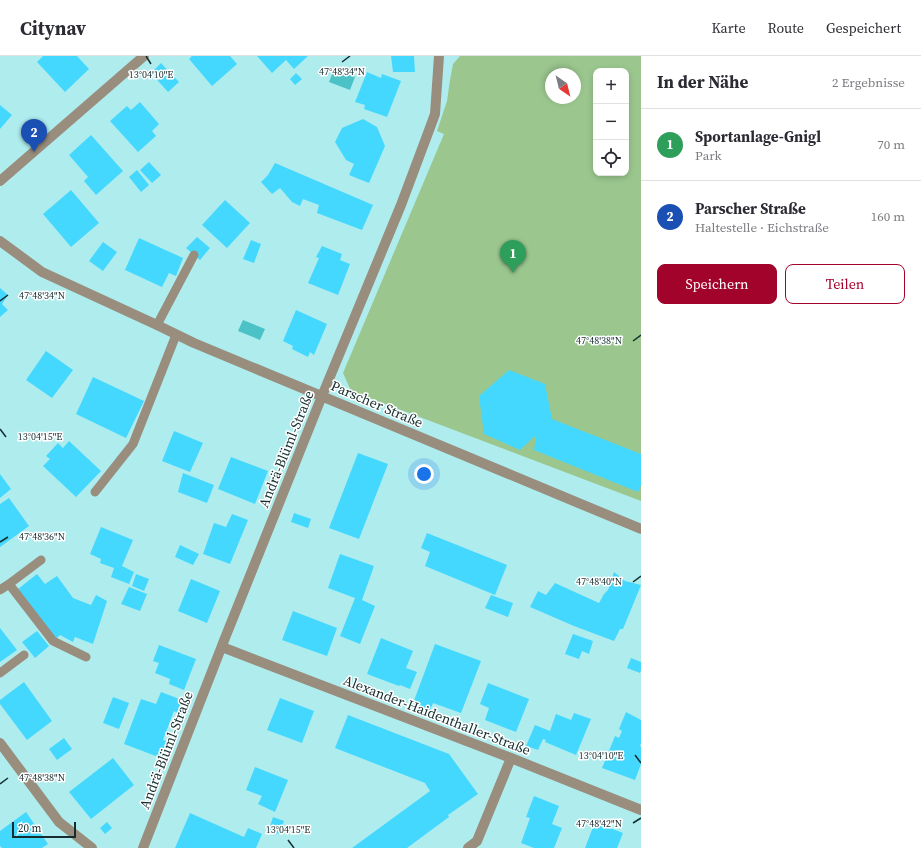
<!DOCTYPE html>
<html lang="de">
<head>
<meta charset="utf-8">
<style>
  body { margin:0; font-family:"Source Serif 4",serif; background:#f2f2f3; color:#2b2b33 }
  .controls { position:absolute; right:12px; top:12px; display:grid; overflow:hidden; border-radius:8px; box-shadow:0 2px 6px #0003 }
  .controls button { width:36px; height:36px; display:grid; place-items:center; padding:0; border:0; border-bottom:1px solid #e1e1e2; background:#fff; color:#2b2b33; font:20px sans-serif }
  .compass { position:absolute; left:545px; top:12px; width:36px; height:36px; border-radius:50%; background:#fff; box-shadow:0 2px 6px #0003; rotate:145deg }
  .scale { position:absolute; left:12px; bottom:10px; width:64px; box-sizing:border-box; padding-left:4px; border:2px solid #152d2e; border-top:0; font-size:11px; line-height:14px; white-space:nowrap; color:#152d2e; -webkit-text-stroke:3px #fff; paint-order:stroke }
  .you { position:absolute; left:424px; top:418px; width:14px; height:14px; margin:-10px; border:3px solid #fff; border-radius:50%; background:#1a73e8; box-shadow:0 0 0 6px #1a73e833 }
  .badge { display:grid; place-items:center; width:26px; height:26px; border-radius:50%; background:#a2032b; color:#fff; font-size:13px; font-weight:700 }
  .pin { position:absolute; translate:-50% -33px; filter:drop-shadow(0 1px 2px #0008) }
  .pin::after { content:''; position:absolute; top:21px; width:14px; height:12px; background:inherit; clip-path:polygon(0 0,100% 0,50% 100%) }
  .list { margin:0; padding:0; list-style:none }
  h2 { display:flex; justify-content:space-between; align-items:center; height:52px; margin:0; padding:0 16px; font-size:17px }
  h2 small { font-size:13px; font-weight:400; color:#7c7c81 }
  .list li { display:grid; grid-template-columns:26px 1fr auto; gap:12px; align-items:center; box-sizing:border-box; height:72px; padding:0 16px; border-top:1px solid #e1e1e2 }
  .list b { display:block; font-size:15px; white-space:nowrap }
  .list p { margin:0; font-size:13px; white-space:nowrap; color:#7c7c81 }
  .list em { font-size:13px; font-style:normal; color:#7c7c81 }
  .actions { display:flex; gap:8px; padding:12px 16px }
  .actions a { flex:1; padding:9px 0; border:1px solid #a2032b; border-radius:8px; text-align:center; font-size:14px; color:#a2032b }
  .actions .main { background:#a2032b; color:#fff }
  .icon { flex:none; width:22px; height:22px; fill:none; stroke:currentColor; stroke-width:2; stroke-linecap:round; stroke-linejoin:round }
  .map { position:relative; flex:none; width:641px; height:792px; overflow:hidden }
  header { display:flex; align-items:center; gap:24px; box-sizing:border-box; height:56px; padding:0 20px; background:#fff; border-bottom:1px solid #e1e1e2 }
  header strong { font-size:19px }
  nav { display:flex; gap:22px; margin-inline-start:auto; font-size:14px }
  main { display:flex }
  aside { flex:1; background:#fff }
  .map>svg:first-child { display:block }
  .green { fill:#9bc78f; fill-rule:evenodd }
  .water { fill:#4bc2c6 }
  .building { fill:#45d8fe }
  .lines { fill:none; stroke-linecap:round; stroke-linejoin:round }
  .lane { stroke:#998e7d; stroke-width:9 }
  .street { stroke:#998e7d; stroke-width:10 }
  .ticks { fill:none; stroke:#152d2e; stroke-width:1.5 }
  .labels { text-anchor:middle; stroke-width:3; stroke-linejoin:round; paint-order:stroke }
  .street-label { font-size:14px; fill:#152d2e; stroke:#fff }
  .ticks-label { font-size:10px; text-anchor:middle; fill:#152d2e; stroke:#fff; stroke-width:3; stroke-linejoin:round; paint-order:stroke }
</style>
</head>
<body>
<header>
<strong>Citynav</strong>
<nav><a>Karte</a><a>Route</a><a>Gespeichert</a></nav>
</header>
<main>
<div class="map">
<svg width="641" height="792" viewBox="0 0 641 792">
  <rect width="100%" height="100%" fill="#afecee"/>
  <path class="green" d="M460 0H641V445L351 335 343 317 444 78 437 75 447 45 450 24 453 8ZM596 15H626V117H596ZM551 18H575V42H551Z"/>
  <path class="water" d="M334 13 355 21 350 34 329 26Z
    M243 264 265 273 260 284 238 275Z"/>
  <path class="building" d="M43 0H77L89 13 65 36 37 6Z
    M192 0H230L237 8 212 30 189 3Z
    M257 0H308L294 13 286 4 272 17Z
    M391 0H414L415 16H393Z
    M161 7 179 26 168 36 151 17Z
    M367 16 381 22 382 18 401 25 387 61 364 53 365 49 355 46Z
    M296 17 302 23 295 29 290 23Z
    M140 46 159 68 152 75 156 80 138 96 110 65 127 50 131 54Z
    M0 49 12 59 0 73Z
    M363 63 377 71 385 90 369 127 349 119 354 108 346 104 335 86 342 72Z
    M91 79 123 115 96 139 84 125 88 121 69 99Z
    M149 106 161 119 152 127 140 114Z
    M275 107 373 149 362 174 317 157 319 149 303 143 300 150 292 146 280 132 272 138 261 126 268 119Z
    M137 114 149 129 141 136 129 121Z
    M71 134 99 167 71 191 43 158Z
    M225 144 250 167 227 192 202 169Z
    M197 181 210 192 200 204 186 192Z
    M139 182 183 202 176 220 169 217 162 231 125 214Z
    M251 184 261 188 254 207 243 203Z
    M103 186 117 196 103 215 89 205Z
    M322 190 342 198 340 204 350 208 338 239 308 227 319 202 316 201Z
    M0 232 8 239 2 248 8 254 0 261Z
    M296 254 327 268 314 299 310 296 308 301 292 293 293 290 283 285Z
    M46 295 73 314 52 342 26 324Z
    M509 314 545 328 552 363 641 398V429L638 436 534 394 536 379 520 394 484 378 479 340Z
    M93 321 144 345 126 382 76 358Z
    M174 375 203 387 190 416 162 405Z
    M69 385 101 415 76 441 43 410 50 403 46 400 58 387 63 392Z
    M358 397 388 408 359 483 329 472Z
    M231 401 268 415 255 448 218 433Z
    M183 417 214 429 207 447 178 436Z
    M0 418 11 433 0 442Z
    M9 442 29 470 0 491V448Z
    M294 457 311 463 308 472 291 466Z
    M232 458 248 464 230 508 203 498 214 467 226 471Z
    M101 471 133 484 122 510 134 516 129 528 111 521 114 512 100 507 101 503 90 498Z
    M427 477 507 509 495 539 425 510 430 496 421 492Z
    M180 489 199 498 193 509 175 501Z
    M340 498 374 510 362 544 375 550 360 588 340 580 355 542 328 532Z
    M614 516 625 525 641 529 623 573H620L614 585 574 570 530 551 538 535 546 539 555 527 599 547 604 538 608 534Z
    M37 518 45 528 57 520 73 542 91 549 96 539 107 545 93 588 75 581 73 586 60 579 56 583 18 533Z
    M136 518 149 523 144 535 132 530Z
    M191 523 220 535 207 567 178 555Z
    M129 531 147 538 140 555 121 548Z
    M491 539 513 547 508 561 485 552Z
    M293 555 337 572 327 600 282 584Z
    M0 572 17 594 0 606Z
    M37 575 49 590 35 602 22 586Z
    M573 578 593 585 589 598 582 595 579 603 565 598Z
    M381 582 413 595 406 612 417 616 410 633 400 629 399 630 367 618Z
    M435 588 481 605 461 657 433 647 429 657 412 650Z
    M159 589 196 603 184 634 169 628 170 623 155 617 159 607 153 605Z
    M631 602 641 606V614L640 617 627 612Z
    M24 626 52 665 27 684 0 648V644Z
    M488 627 529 643 516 676 485 664 489 652 480 648Z
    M161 636 182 644 177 657 174 655 163 684 167 685 161 702 124 688 141 643 156 648Z
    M113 641 129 647 119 673 103 667Z
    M280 642 314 655 302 687 267 674Z
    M626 656 641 664V687L640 690 641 691V708L635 724 602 712 615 680 619 682 622 675 619 673Z
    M574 657 591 663 576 699 545 686 546 684 543 683 538 694 526 690 535 669 550 675 556 658 571 664Z
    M348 659 449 698 478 738 448 759 449 761 407 792H352L430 735 425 727 335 692Z
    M64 682 72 693 57 704 49 693Z
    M113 702 134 729 91 763 69 736Z
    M255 711 288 724 275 756 258 748 262 740 246 734Z
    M534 740 559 750 552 768 562 772 554 792H534L521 787 530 762 526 761Z
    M26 756 48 788 42 792H2L0 790V775Z
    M190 757 244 781 248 772 262 778 256 792H175Z
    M273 761 284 765 279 778 269 774Z
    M107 766 112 772 105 778 100 772Z
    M595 766 623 777 617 792H585Z"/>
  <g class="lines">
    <path class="lane" d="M157 269 194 199
      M95 436 133 388 176 279
      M9 528 41 504
      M0 534 9 528 53 585 86 601
      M0 617 24 599"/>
    <path class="street" d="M0 125 144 0
      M0 185 42 216 157 269 194 287 641 473
      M222 591 511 702 641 754
      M0 687 59 766 92 792
      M143 792 225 582 322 340 401 149 428 77 435 58 439 0
      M468 792 477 785 511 702"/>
  </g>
  <path class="ticks" d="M146 0 151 8M342 6 350 0M0 245 8 239M633 285 641 279M0 373 6 381M0 486 8 481M633 526 641 520M635 699 641 707M0 728 8 722M633 767 641 762M288 784 294 792"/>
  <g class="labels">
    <g class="street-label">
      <text transform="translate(377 348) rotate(23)" y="5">Parscher Straße</text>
      <text transform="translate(286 393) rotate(-68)" y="5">Andrä-Blüml-Straße</text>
      <text transform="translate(437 659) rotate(21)" y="5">Alexander-Haidenthaller-Straße</text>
      <text transform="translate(166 694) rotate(-69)" y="5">Andrä-Blüml-Straße</text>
    </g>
  </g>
  <g class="ticks-label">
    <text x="342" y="19">47°48'34"N</text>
    <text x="151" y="22">13°04'10"E</text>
    <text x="42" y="243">47°48'34"N</text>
    <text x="599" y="288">47°48'38"N</text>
    <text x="40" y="384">13°04'15"E</text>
    <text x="42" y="484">47°48'36"N</text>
    <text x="599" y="529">47°48'40"N</text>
    <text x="601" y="703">13°04'10"E</text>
    <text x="42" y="725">47°48'38"N</text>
    <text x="599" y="771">47°48'42"N</text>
    <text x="288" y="777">13°04'15"E</text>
  </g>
</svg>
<div class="controls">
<button>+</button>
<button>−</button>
<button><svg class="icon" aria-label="locate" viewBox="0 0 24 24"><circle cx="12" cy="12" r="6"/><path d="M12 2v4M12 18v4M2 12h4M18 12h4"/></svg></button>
</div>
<svg class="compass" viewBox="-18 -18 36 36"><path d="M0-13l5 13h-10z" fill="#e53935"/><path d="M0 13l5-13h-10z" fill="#7c7c81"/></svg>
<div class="scale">20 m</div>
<div class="you"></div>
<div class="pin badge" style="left:513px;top:217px;background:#2e9e5b">1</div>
<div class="pin badge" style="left:34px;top:96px;background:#1a4fb4">2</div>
</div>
<aside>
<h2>In der Nähe<small>2 Ergebnisse</small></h2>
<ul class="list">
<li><span class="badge" style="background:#2e9e5b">1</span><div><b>Sportanlage-Gnigl</b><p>Park</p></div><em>70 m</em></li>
<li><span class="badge" style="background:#1a4fb4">2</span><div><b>Parscher Straße</b><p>Haltestelle · Eichstraße</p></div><em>160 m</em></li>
</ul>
<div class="actions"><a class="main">Speichern</a><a>Teilen</a></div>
</aside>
</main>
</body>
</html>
